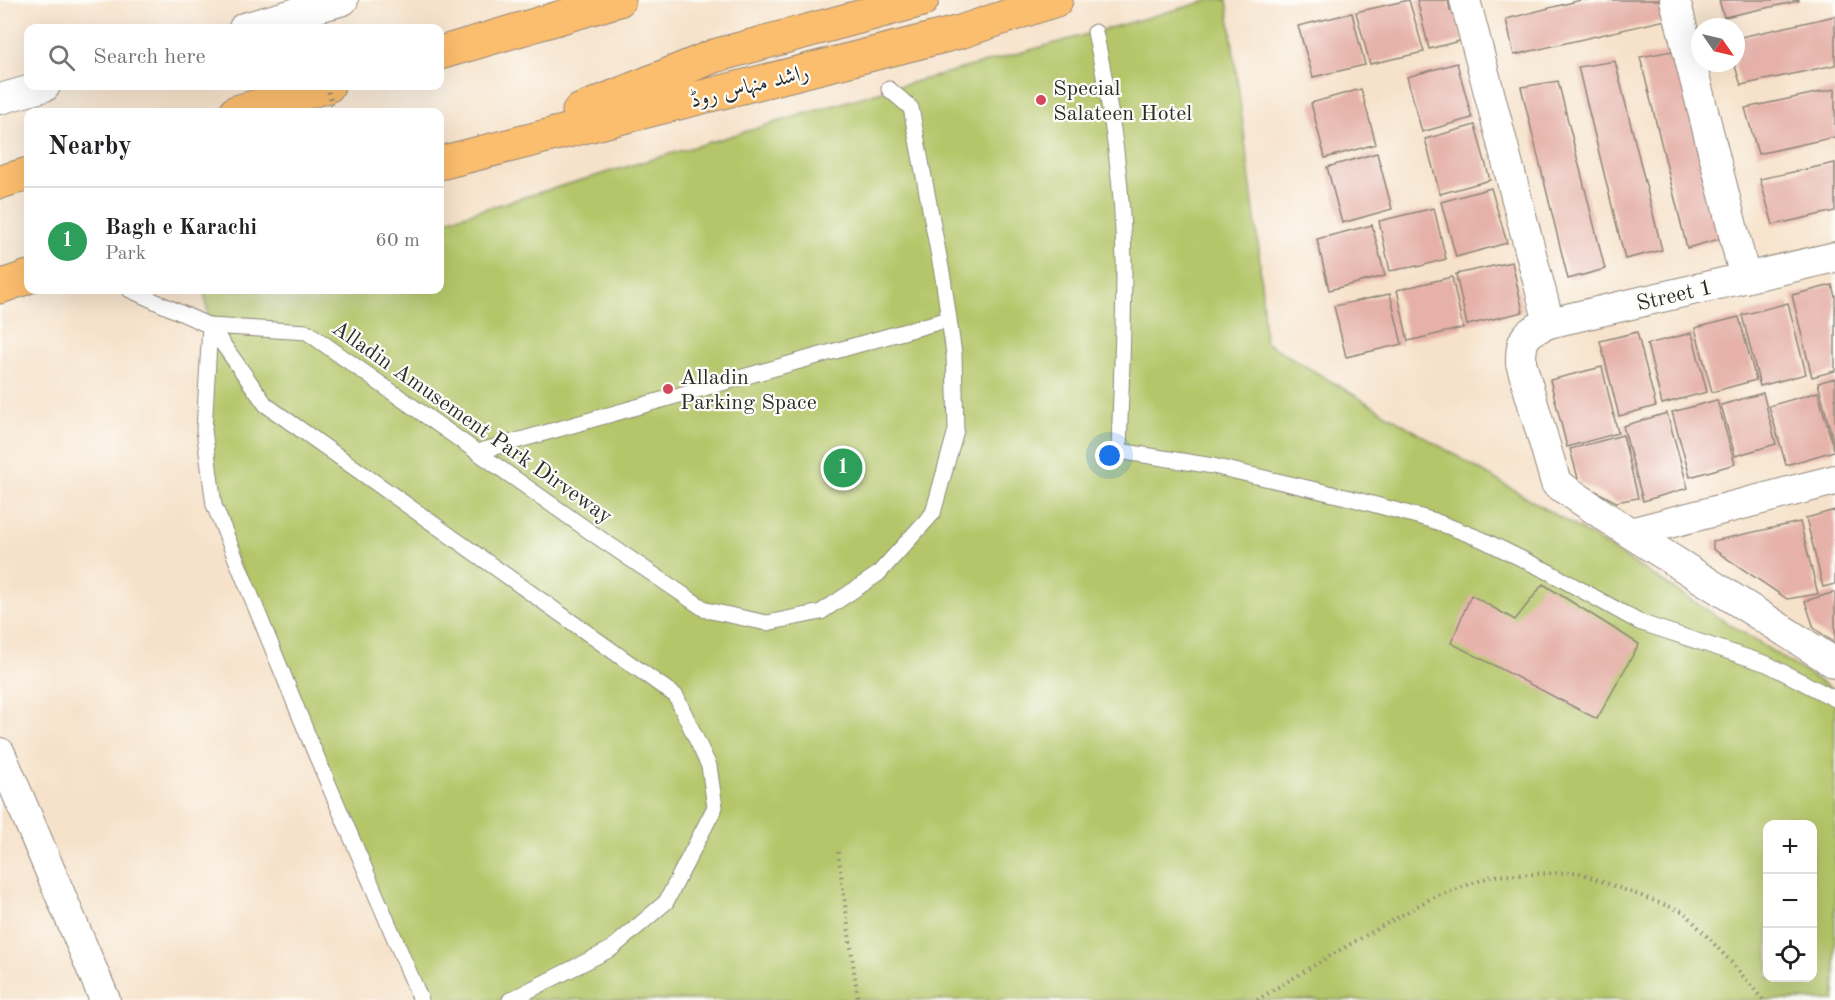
<!DOCTYPE html>
<html lang="en">
<head>
<meta charset="utf-8">
<style>
  body { margin:0; font-family:"Old Standard TT",Amiri,serif; background:#f2f2f2; color:#202124 }
  .controls { position:absolute; right:18px; bottom:18px; display:grid; overflow:hidden; border-radius:12px; box-shadow:0 6px 24px #0002 }
  .controls button { width:54px; height:54px; display:grid; place-items:center; padding:0; border:0; border-bottom:2px solid #e0e0e0; background:#fff; color:#202124; font:30px sans-serif }
  .compass { position:absolute; left:1691px; top:18px; width:54px; height:54px; border-radius:50%; background:#fff; box-shadow:0 6px 24px #0002; rotate:124deg }
  .you { position:absolute; left:1110px; top:456px; width:21px; height:21px; margin:-15px; border:4px solid #fff; border-radius:50%; background:#1a73e8; box-shadow:0 0 0 9px #1a73e833 }
  .badge { display:grid; place-items:center; width:39px; height:39px; border-radius:50%; background:#d1495b; color:#fff; font-size:20px; font-weight:700 }
  .pin { position:absolute; translate:-50% -50%; border:3px solid #fff; box-shadow:0 2px 6px #0006 }
  .list { margin:0; padding:0; list-style:none }
  h2 { display:flex; justify-content:space-between; align-items:center; height:78px; margin:0; padding:0 24px; font-size:26px }
  h2 small { font-size:20px; font-weight:400; color:#757577 }
  .list li { display:grid; grid-template-columns:39px 1fr auto; gap:18px; align-items:center; box-sizing:border-box; height:108px; padding:0 24px; border-top:2px solid #e0e0e0 }
  .list b { display:block; font-size:22px; white-space:nowrap }
  .list p { margin:0; font-size:20px; white-space:nowrap; color:#757577 }
  .list em { font-size:20px; font-style:normal; color:#757577 }
  .icon { flex:none; width:33px; height:33px; fill:none; stroke:currentColor; stroke-width:2; stroke-linecap:round; stroke-linejoin:round }
  .map { position:relative; flex:none; width:1835px; height:1000px; overflow:hidden }
  .search { position:absolute; background:#fff; box-shadow:0 6px 24px #0002; left:24px; top:24px; width:420px; height:66px; display:flex; align-items:center; gap:15px; box-sizing:border-box; padding:0 21px; border-radius:12px; color:#757577; font-size:22px }
  .panel { position:absolute; background:#fff; box-shadow:0 6px 24px #0002; left:24px; top:108px; width:420px; height:186px; border-radius:12px }
  .map>svg:first-child { display:block }
  .green { fill:#b4c669; stroke:#70784a; stroke-width:1.5; fill-rule:evenodd }
  .building { fill:#e5b1a8 }
  .lines { fill:none; stroke-linecap:round; stroke-linejoin:round }
  .service-casing { stroke:#90867a; stroke-width:17 }
  .minor-casing { stroke:#90867a; stroke-width:32 }
  .primary-casing { stroke:#90867a; stroke-width:35 }
  .path { stroke:#90867a; stroke-width:4; stroke-dasharray:1.5 4.5; stroke-linecap:butt }
  .service { stroke:#fff; stroke-width:15 }
  .minor { stroke:#fff; stroke-width:30 }
  .primary { stroke:#fbbd6e; stroke-width:33 }
  .path-bridge { stroke:#90867a; stroke-width:4; stroke-dasharray:1.5 4.5; stroke-linecap:butt }
  .poi-dot { fill:#d1495b; stroke:#fdfcf7; stroke-width:2 }
  .labels { text-anchor:middle; stroke-width:4.5; stroke-linejoin:round; paint-order:stroke }
  .street-label { font-size:22px; fill:#2b2b2b; stroke:#fdfcf7 }
  .poi-label { font-size:22px; fill:#2b2b2b; stroke:#fdfcf7; text-anchor:start }
</style>
</head>
<body>
<div class="map">
<svg width="1835" height="1000" viewBox="0 0 1835 1000">
  <rect width="100%" height="100%" fill="#fdfcf7"/>
  <filter id="ink" filterUnits="userSpaceOnUse"><feTurbulence type="fractalNoise" baseFrequency=".0167" numOctaves="2"/><feDisplacementMap in="SourceGraphic" scale="12" xChannelSelector="R" yChannelSelector="G"/><feConvolveMatrix kernelMatrix="1 2 1 2 8 2 1 2 1" color-interpolation-filters="sRGB"/></filter>
  <filter id="wash" filterUnits="userSpaceOnUse"><feTurbulence type="fractalNoise" baseFrequency=".008" numOctaves="4" result="noise"/><feDisplacementMap in="SourceGraphic" scale="24" xChannelSelector="R" yChannelSelector="G"/><feGaussianBlur stdDeviation="1.35" result="paint"/><feColorMatrix in="noise" values="0 0 0 0 0 0 0 0 0 0 0 0 0 0 0 0 0 1.4 0 .05"/><feComposite in="paint" operator="in"/></filter>
  <g filter="url(#wash)">
    <rect width="100%" height="100%" fill="#f6e2ca"/>
    <path class="green" d="M1211 0H1227L1259 250 1265 342 1581 530 1835 691V1000H421L214 505 204 430 210 326 204 290H440V222L889 89ZM1768 824H1812V978H1768Z"/>
    <g id="blocks">
      <path class="building" d="M1409 0 1424 52 1370 64 1356 12Z
        M1417 0H1448L1450 10 1455 8 1463 40 1429 49Z
        M1581 0H1665L1670 19 1514 55 1506 19Z
        M1719 0H1799V1L1724 17Z
        M1352 13 1365 65 1313 77 1298 26Z
        M1835 16V65L1741 85 1734 63H1736V38Z
        M1677 50 1723 238 1687 248 1640 57Z
        M1615 61 1662 250 1625 259 1578 67Z
        M1457 63 1472 118 1422 132 1407 77Z
        M1558 81 1605 269 1568 279 1521 87Z
        M1361 89 1376 144 1325 158 1311 103Z
        M1835 89V137L1758 154 1745 108Z
        M1475 125 1490 180 1440 194 1425 139Z
        M1377 153 1392 209 1342 223 1327 167Z
        M1835 163V211L1773 225 1760 179Z
        M1491 188 1507 243 1456 257 1441 202Z
        M1434 208 1446 259 1417 267V266L1390 271 1379 221Z
        M1372 225 1385 276 1329 290 1317 239Z
        M1512 262 1523 312 1467 325 1456 274Z
        M1452 277 1463 328 1408 341 1397 290Z
        M1832 285 1835 296V371L1812 377 1792 295Z
        M1390 294 1402 344 1346 357 1334 306Z
        M1788 303 1806 374 1760 386 1742 315Z
        M1739 317 1756 380 1712 392 1695 328Z
        M1637 332 1656 406 1619 416 1600 341Z
        M1692 333 1707 392 1662 404 1647 344Z
        M1602 367 1618 433 1567 447 1550 380Z
        M1835 378V444H1834L1818 383Z
        M1818 392 1834 451 1786 465 1769 406Z
        M1763 393 1776 444 1735 456 1721 405Z
        M1717 400 1735 464 1690 477 1672 412Z
        M1667 413 1688 488 1643 501 1623 426Z
        M1623 435 1638 498 1616 502 1579 482 1570 449Z
        M1835 510V584L1823 587 1806 518Z
        M1800 522 1818 594 1787 599 1713 549V541Z
        M1543 584 1639 644 1597 719 1451 643 1471 595 1515 620Z
        M1835 592V643L1814 628 1805 601Z"/>
    </g>
  </g>
  <g filter="url(#ink)">
    <use href="#blocks" fill-opacity="0" stroke="#90867a" stroke-width="1.5"/>
    <g class="lines">
      <g class="service-casing">
        <path id="service" d="M1095 32C1112 108 1123 186 1124 263 1124 326 1121 388 1119 451L1213 466 1346 497 1432 520 1481 539 1549 572 1639 622 1767 664 1835 699
          M130 290 210 326 204 430 214 505 313 748 421 1000
          M210 326 307 332 592 533 706 610 767 623 821 612 878 574 933 513 956 430 954 354 943 278 911 108 889 89
          M210 326 266 405 676 696 709 766 715 807 666 902 611 949 510 1000
          M477 452 949 319"/>
      </g>
      <g class="minor-casing">
        <path id="minor" d="M1465 0 1549 323
          M1675 0 1745 278
          M244 28 343 0
          M0 99 45 86
          M1835 257 1549 323C1525 333 1521 337 1521 363L1556 483 1630 533 1835 663
          M1630 533 1835 480
          M0 753 105 1000"/>
      </g>
      <g class="primary-casing">
        <path id="primary" d="M440 53 619 0
          M579 111 714 56 922 0
          M236 112 328 86
          M440 163 960 32 1056 0
          M0 182 28 174
          M0 287 28 277"/>
      </g>
      <path class="path" d="M440 220 443 232 440 233
        M838 852 858 1000
        M1257 1000 1333 954 1430 899 1492 876 1577 872 1684 912 1732 963 1763 1000"/>
      <use href="#service" class="service"/>
      <use href="#minor" class="minor"/>
      <use href="#primary" class="primary"/>
      <path class="path-bridge" d="M327 86 334 112"/>
    </g>
  </g>
  <g class="poi-dot">
    <circle cx="1041" cy="100" r="6"/>
    <circle cx="668" cy="389" r="6"/>
  </g>
  <g class="labels">
    <g class="street-label">
      <text transform="translate(749 85) rotate(-14)" y="8">راشد منہاس روڈ</text>
      <text transform="translate(1674 294) rotate(-13)" y="8">Street 1</text>
      <text transform="translate(473 421) rotate(35)" y="8">Alladin Amusement Park Dirveway</text>
    </g>
    <g class="poi-label">
      <text x="1053" y="95">Special<tspan x="1053" dy="25">Salateen Hotel</tspan></text>
      <text x="680" y="384">Alladin<tspan x="680" dy="25">Parking Space</tspan></text>
    </g>
  </g>
</svg>
<div class="controls">
<button>+</button>
<button>−</button>
<button><svg class="icon" aria-label="locate" viewBox="0 0 24 24"><circle cx="12" cy="12" r="6"/><path d="M12 2v4M12 18v4M2 12h4M18 12h4"/></svg></button>
</div>
<svg class="compass" viewBox="-18 -18 36 36"><path d="M0-13l5 13h-10z" fill="#e53935"/><path d="M0 13l5-13h-10z" fill="#757577"/></svg>
<div class="you"></div>
<div class="pin badge" style="left:843px;top:468px;background:#2e9e5b">1</div>
<div class="search"><svg class="icon" aria-label="search" viewBox="0 0 24 24"><circle cx="10" cy="10" r="6"/><path d="M15 15l6 6"/></svg>Search here</div>
<section class="panel">
<h2>Nearby<small></small></h2>
<ul class="list">
<li><span class="badge" style="background:#2e9e5b">1</span><div><b>Bagh e Karachi</b><p>Park</p></div><em>60 m</em></li>
</ul>
</section>
</div>
</body>
</html>
